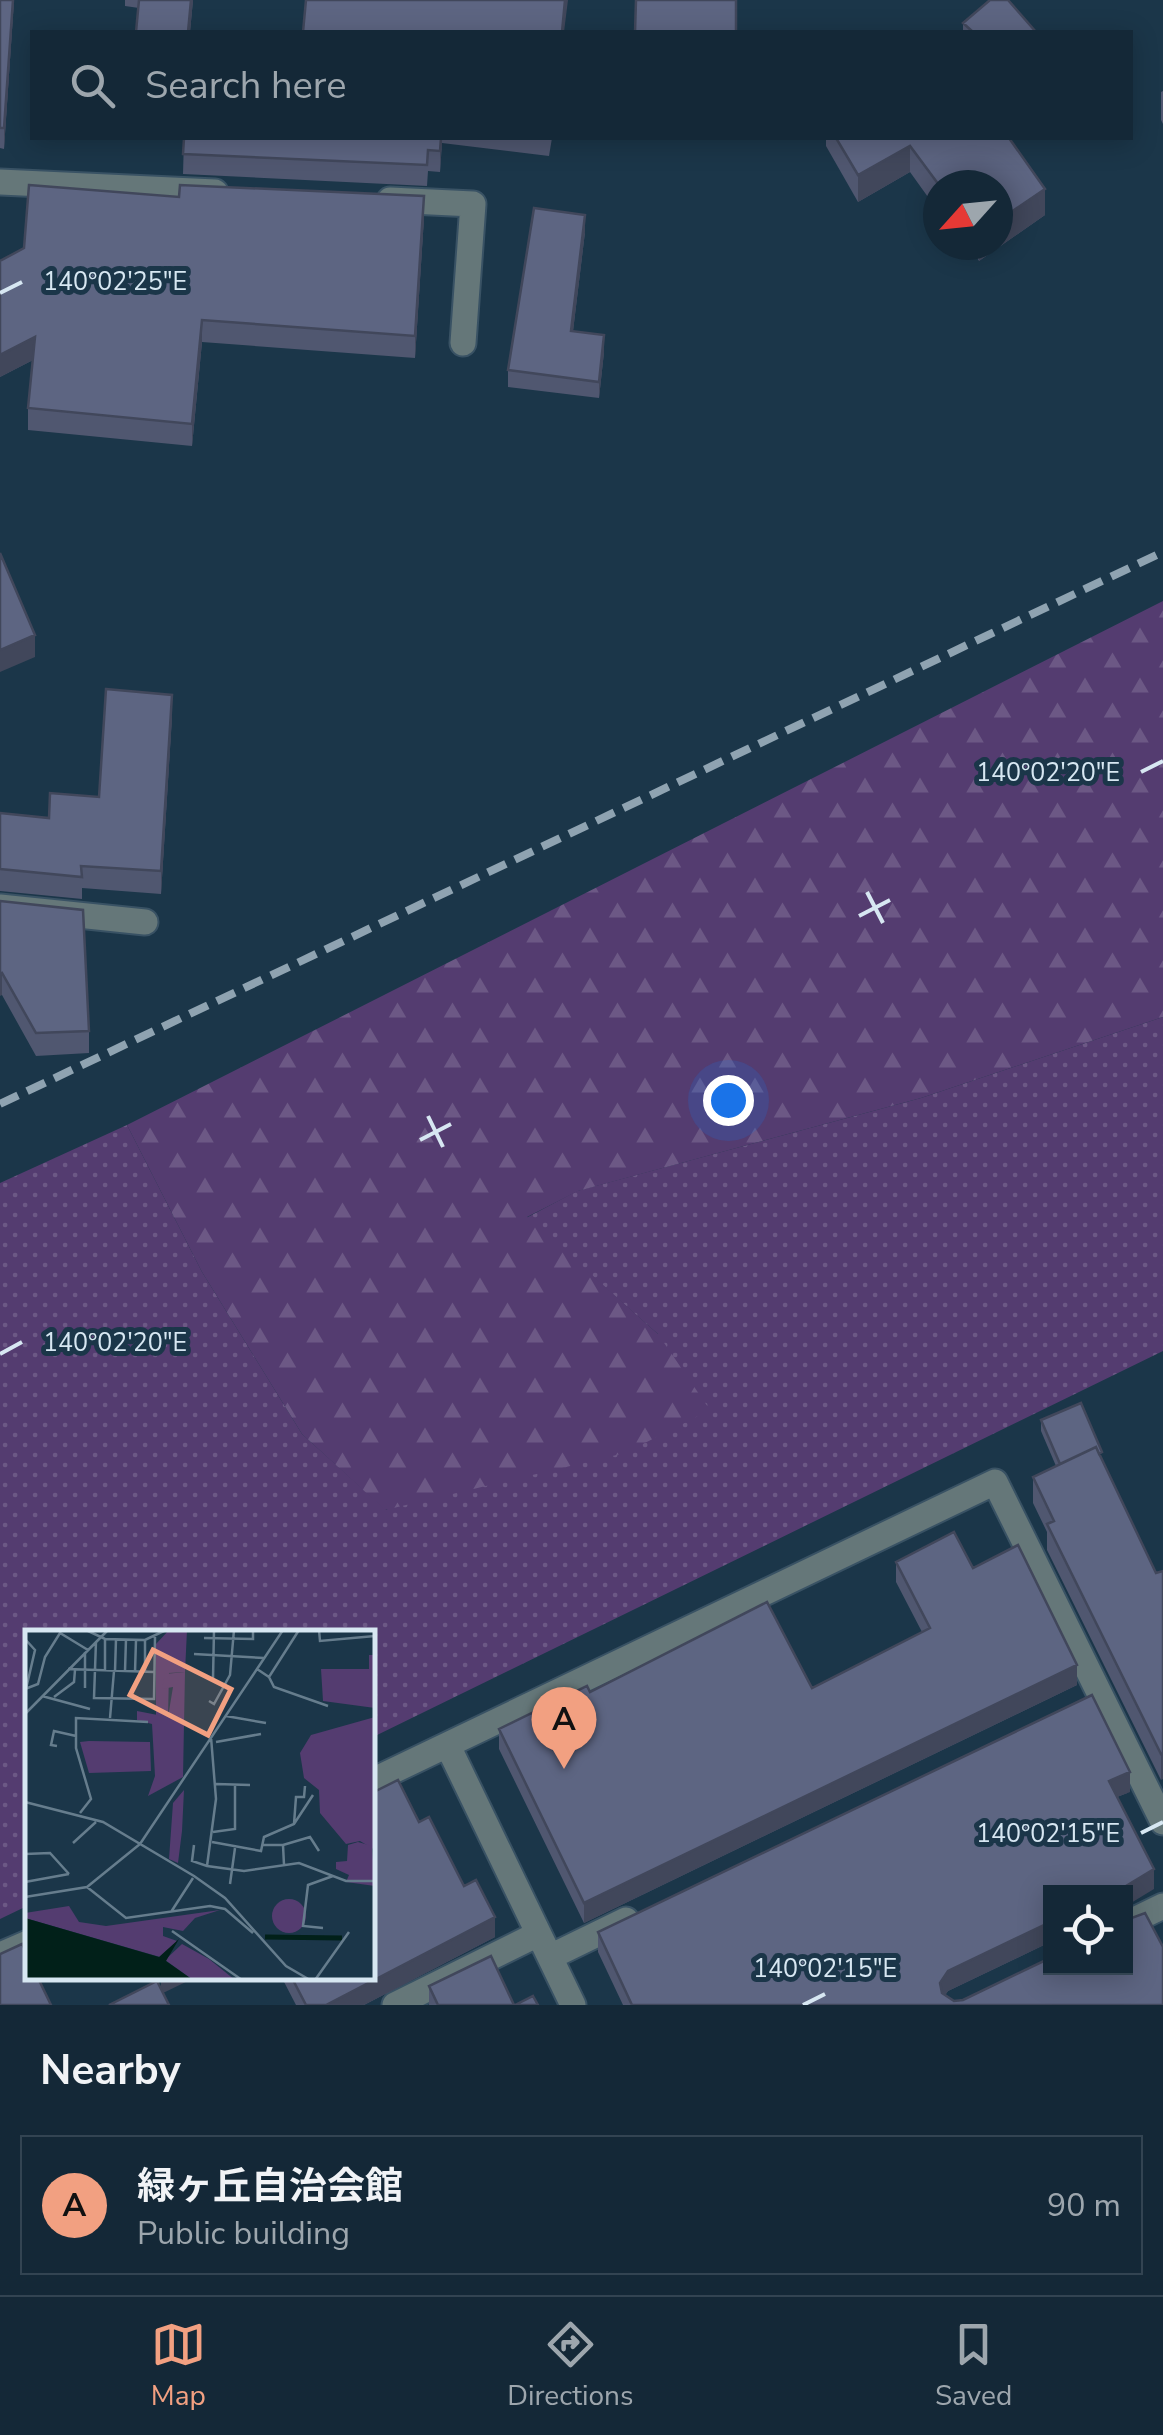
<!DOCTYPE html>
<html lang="en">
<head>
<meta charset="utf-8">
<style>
  body { margin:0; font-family:"Nunito Sans","Noto Sans JP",sans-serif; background:#213442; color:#f1f3f6 }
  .controls { position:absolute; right:30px; bottom:30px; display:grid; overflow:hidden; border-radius:0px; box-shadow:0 5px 25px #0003 }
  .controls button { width:90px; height:90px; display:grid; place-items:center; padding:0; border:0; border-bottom:2px solid #334452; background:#142837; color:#f1f3f6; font:50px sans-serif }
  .compass { position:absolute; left:923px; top:170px; width:90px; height:90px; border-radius:50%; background:#142837; box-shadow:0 5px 25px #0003; rotate:243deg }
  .you { position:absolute; left:728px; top:1100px; width:35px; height:35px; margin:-25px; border:8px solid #fff; border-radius:50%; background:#1a73e8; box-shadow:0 0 0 15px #1a73e833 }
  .badge { display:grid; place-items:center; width:65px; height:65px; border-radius:50%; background:#f2a081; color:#111; font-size:32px; font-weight:700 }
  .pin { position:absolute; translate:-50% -82px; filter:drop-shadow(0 2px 5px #0008) }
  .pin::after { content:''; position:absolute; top:52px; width:35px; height:30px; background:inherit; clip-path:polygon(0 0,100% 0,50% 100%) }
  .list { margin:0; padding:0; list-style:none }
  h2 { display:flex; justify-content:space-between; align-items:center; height:130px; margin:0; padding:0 40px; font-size:42px }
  h2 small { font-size:32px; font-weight:400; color:#9da6ad }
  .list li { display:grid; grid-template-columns:65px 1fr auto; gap:30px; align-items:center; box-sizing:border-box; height:140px; margin:0 20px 20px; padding:0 20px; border:2px solid #334452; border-radius:0px }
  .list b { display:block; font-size:38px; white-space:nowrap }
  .list p { margin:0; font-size:32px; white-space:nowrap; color:#9da6ad }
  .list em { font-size:32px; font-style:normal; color:#9da6ad }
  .icon { flex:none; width:55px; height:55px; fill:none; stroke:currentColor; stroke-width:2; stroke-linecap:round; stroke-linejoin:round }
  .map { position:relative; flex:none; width:1163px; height:2005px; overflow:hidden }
  .search { position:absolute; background:#142837; box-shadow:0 5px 25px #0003; left:30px; right:30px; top:30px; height:110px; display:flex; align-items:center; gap:25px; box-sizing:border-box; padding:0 35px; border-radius:0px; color:#9da6ad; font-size:38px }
  .sheet { height:290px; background:#142837 }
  nav { display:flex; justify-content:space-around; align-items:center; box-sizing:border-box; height:140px; border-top:2px solid #334452; background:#142837; font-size:28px; color:#9da6ad }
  nav a { display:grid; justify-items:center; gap:5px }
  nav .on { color:#f2a081 }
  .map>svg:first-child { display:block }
  .grass { fill:url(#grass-dots) }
  .forest { fill:url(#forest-firs) }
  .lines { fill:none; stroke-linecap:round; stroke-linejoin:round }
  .minor-casing { stroke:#395264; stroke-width:29 }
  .minor { stroke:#657779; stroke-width:25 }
  .rail { stroke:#8fa3b1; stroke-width:8; stroke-dasharray:20 10; stroke-linecap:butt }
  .wall { fill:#505770 }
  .shaded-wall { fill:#41475b }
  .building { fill:#5d6582; stroke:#41475b; stroke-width:2.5 }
  .ticks { fill:none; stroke:#d7e7f2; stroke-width:4 }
  .inset-river { fill:none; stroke:#012019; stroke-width:5 }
  .inset-road { fill:none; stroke:#667d8d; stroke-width:2.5 }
  .view { fill:#f2a081; fill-opacity:0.15; stroke:#f2a081; stroke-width:5 }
  .inset-edge { fill:none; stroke:#d7e7f2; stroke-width:5 }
  .ticks-label { font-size:25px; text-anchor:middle; fill:#d7e7f2; stroke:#1b3649; stroke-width:10; stroke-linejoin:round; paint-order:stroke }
</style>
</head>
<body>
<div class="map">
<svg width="1163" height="2005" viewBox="0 0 1163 2005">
  <defs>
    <pattern id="grass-dots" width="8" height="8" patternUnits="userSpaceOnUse" patternTransform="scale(2.5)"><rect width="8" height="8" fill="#543c70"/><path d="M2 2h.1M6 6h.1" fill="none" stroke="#6c5885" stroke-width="1.8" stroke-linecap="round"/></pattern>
    <pattern id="forest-firs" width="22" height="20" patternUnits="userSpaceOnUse" patternTransform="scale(2.5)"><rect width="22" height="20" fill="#543c70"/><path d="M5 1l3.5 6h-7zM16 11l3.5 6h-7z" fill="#6c5885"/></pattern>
  </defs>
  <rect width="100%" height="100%" fill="#1b3649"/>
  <path class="grass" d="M1163 1017V1351L373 1737 372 1632H28L27 1906 0 1919V1183L127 1125 202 1272 302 1434 386 1510 658 1334 526 1218 577 1191 921 1098Z"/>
  <path class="forest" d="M1163 601V1017L921 1098 578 1191 527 1217 658 1334 710 1410 625 1453 385 1510 302 1434 202 1272 127 1125Z"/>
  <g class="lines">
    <g class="minor-casing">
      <path id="minor" d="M0 182 215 192
        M390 200 473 204 463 343
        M0 907 145 922
        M448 1746 573 2005
        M372 1781 995 1482 1163 1822
        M1126 1924 1163 1906
        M0 1955 28 1943
        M550 1957 626 1920
        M395 2005 538 1934"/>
    </g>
    <use href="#minor" class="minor"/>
    <path class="rail" d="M0 1104 1163 552"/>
  </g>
  <path class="wall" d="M0 0H14L4 149 0 148Z
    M125 0H193L190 32H136L139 8 125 6Z
    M963 23 1036 32H963Z
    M1163 91V124L1161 120V92Z
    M184 138H552L549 156 442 143 440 172 428 171 427 186 183 174Z
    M826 138H1009L1045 215 979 261 975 254 971 256 963 245H998L938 185V211L910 172 858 202 826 146Z
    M424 218 415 358 202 342 192 446 28 430V408L33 360 0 377V261Z
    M585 232 573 331 604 352 599 398 508 387V370Z
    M172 717 161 894 82 888V899L0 891V813L49 818 99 797Z
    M0 901 89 1031V1053L36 1056 2 995Z
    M1041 1420 1102 1461 1156 1573 1163 1571 1161 1780 1047 1550V1532L1033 1503V1477L1056 1466 1041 1431Z
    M896 1562 973 1568 1077 1685 584 1923 499 1749V1729L590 1692 812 1688 922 1632 896 1582Z
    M1130 1792 1117 1797 1154 1889 1050 1892V1946L1044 1945 948 1991 945 1995 954 2001 963 2000 1163 2005H623L598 1952V1932Z
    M419 1822 464 1886 495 1937 364 2005H296L282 1978H372Z
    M429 1986 514 2005H429Z"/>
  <path class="shaded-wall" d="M13 0H14L4 149V128Z
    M191 0H193L190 32H188Z
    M565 0H568L564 32H562Z
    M441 138H442L440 172V151Z
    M910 146V172L858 202V175Z
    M1045 189V215L979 261V245H998V221Z
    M424 196V218L415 358V336Z
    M585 215V232L571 348V331Z
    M971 245H975V254L971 256Z
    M202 320V342L192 446V424Z
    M604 335V352L599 398V382Z
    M35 337V359L0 377V355Z
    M35 635V657L0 672V650Z
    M172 695V717L161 894V871Z
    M2 973V995L0 996V974Z
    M1077 1665V1685L584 1923V1903Z
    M1163 1753V1779L1161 1780V1754Z
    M1130 1772V1792L1109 1800V1781Z
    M1154 1869V1889L1126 1906V1892H1116Z
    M495 1917V1937L364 2005H326Z
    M1044 1925V1945L948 1991 940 2003V1983L948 1971Z
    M161 1978H194L161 1994Z"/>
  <path class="building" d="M0 0H13L4 128H0Z
    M139 0H191L188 32H136Z
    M306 0H565L562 32H303Z
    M636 0H736V32H635Z
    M990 0H1008L1036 32H973L963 23Z
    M184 138H441L440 151 428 150 427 165 183 154Z
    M836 138H1009L1045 189 998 221V185H939L910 146 858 175Z
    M29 185 179 197 180 185 424 196 415 336 202 320 192 424 28 408 35 337 0 355V261L24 248Z
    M534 208 585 215 571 331 604 335 599 382 508 370Z
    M0 553 35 635 0 650Z
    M106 689 172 695 161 871 81 866 82 877 0 869V813L49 818 50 793 99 797Z
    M0 901 83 910 89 1031 36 1033 2 973 0 974Z
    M1081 1403 1102 1452 1099 1454 1096 1447 1060 1464 1041 1420Z
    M1096 1447 1156 1573 1163 1571V1753L1161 1754 1047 1524 1054 1521 1033 1477Z
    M954 1532 973 1568 1018 1545 1077 1665 584 1903 499 1729 587 1686 590 1692 767 1602 812 1688 930 1628 896 1562Z
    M1092 1695 1130 1772 1109 1781 1154 1869 1116 1892H1050V1926L1044 1925 948 1971 940 1983 942 1993 954 2001 963 2000 1050 1958V1968H1126V1920L1145 1913 1163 1947V2005H632L598 1932Z
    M398 1780 419 1822 429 1817 464 1886 476 1880 495 1917 326 2005H306L292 1978H372V1793Z
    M22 1944 28 1956V1978H38L51 2005H0V1954Z
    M491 1956 514 2005H438L429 1986Z
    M157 1981 169 2005H109Z
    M533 1996 538 2005H515Z"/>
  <path class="ticks" d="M0 293 22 282M1141 772 1163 761M867 892 883 923M859 916 890 900M428 1116 443 1147M420 1140 451 1124M0 1354 22 1342M1141 1833 1163 1822M803 2005 825 1994"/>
  <g transform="translate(25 1630)">
    <rect width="350" height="350" fill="#1b3649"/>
    <path d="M144 0H162L160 42 144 43 143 87 131 89V14Z" fill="#543c70"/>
    <path d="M160 42 158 147 123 166 130 146 127 94 112 90V81L143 87 148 57 137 59 140 44ZM350 87V220L335 211 321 214 295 183 294 160 279 148 275 123 286 105ZM159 160 157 201 153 233 144 229 148 173ZM44 276 54 292 81 296 195 280 170 288 158 301 138 297V306L152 311 135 327 0 288V283ZM157 314 184 329 210 350H168L140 330Z" fill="#543c70"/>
    <path d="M333 212 347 216 350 256 321 252 324 245 311 239V232L322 231 323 215Z" fill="#543c70"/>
    <path d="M344 25H350V78L298 71 296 39H344ZM64 111 125 112 126 141 64 143 55 112ZM247 286a17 17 0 1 1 34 0a17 17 0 1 1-34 0Z" fill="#543c70"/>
    <path d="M0 288 134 327 154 309 141 331 168 350H0Z" fill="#012019"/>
    <path class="inset-river" d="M240 307 317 308"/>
    <path class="inset-road" d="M61 0 80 9 120 10 141 0M294 0 295 11 350 6M179 8 228 9V0M0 9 10 20 1 59M71 11 69 68 129 69 130 7M169 24 239 28M43 39 129 42M232 39 244 47 274 0M80 41V9M90 41 91 9M100 41 101 9M110 42 111 10M120 42V10M244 47 249 57 303 76M188 49 189 0M60 58V22M0 59 13 54 20 27 35 3 63 20M17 66 65 79M29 67 49 52 50 40M184 71 189 74 205 45 209 0M0 84 83 0M201 86 241 93M85 88 89 41M191 112 236 104M32 116 26 115 29 101 51 106M191 154 225 155M0 172 78 192 169 246 200 268 261 336 285 350M55 183 66 169 51 118V88L123 92M269 194 271 167H279L280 156M188 202 210 199V155M187 212 236 221 239 207 269 194 288 165M48 213 71 192M115 214 258 0M169 215 167 231 182 236 219 241 274 233 321 251H349M238 215H258L259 235M258 215 285 207 294 221M0 224 25 223 44 244M182 236 191 169 186 107M0 252 44 244M205 254 210 218M62 257 101 288 185 276 200 279 228 303M0 267 62 257 115 214M146 282 168 248M298 298 278 296 283 255 308 246M147 301 217 350M290 350 324 302"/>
    <path class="view" d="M128 20 206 59 183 105 105 65Z"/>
    <rect width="350" height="350" class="inset-edge"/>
  </g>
  <g class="ticks-label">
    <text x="115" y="290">140°02'25"E</text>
    <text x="1048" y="781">140°02'20"E</text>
    <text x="115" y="1351">140°02'20"E</text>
    <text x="1048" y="1842">140°02'15"E</text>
    <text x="825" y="1977">140°02'15"E</text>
  </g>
</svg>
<div class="controls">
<button><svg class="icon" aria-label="locate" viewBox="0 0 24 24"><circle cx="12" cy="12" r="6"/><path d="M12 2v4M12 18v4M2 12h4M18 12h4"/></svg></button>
</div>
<svg class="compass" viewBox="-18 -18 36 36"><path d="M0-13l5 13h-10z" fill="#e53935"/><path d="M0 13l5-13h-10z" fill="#9da6ad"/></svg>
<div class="you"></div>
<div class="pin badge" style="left:564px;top:1769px">A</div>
<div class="search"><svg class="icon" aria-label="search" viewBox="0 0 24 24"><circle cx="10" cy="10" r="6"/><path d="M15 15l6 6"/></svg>Search here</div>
</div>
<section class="sheet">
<h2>Nearby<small></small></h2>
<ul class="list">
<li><span class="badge">A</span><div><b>緑ヶ丘自治会館</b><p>Public building</p></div><em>90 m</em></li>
</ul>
</section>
<nav>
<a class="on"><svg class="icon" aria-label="map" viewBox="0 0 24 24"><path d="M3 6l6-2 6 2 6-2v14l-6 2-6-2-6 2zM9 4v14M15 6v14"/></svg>Map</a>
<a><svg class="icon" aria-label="directions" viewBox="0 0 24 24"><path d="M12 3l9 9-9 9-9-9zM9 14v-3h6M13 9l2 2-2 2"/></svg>Directions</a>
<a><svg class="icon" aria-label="saved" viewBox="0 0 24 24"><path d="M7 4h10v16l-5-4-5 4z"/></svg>Saved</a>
</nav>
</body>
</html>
